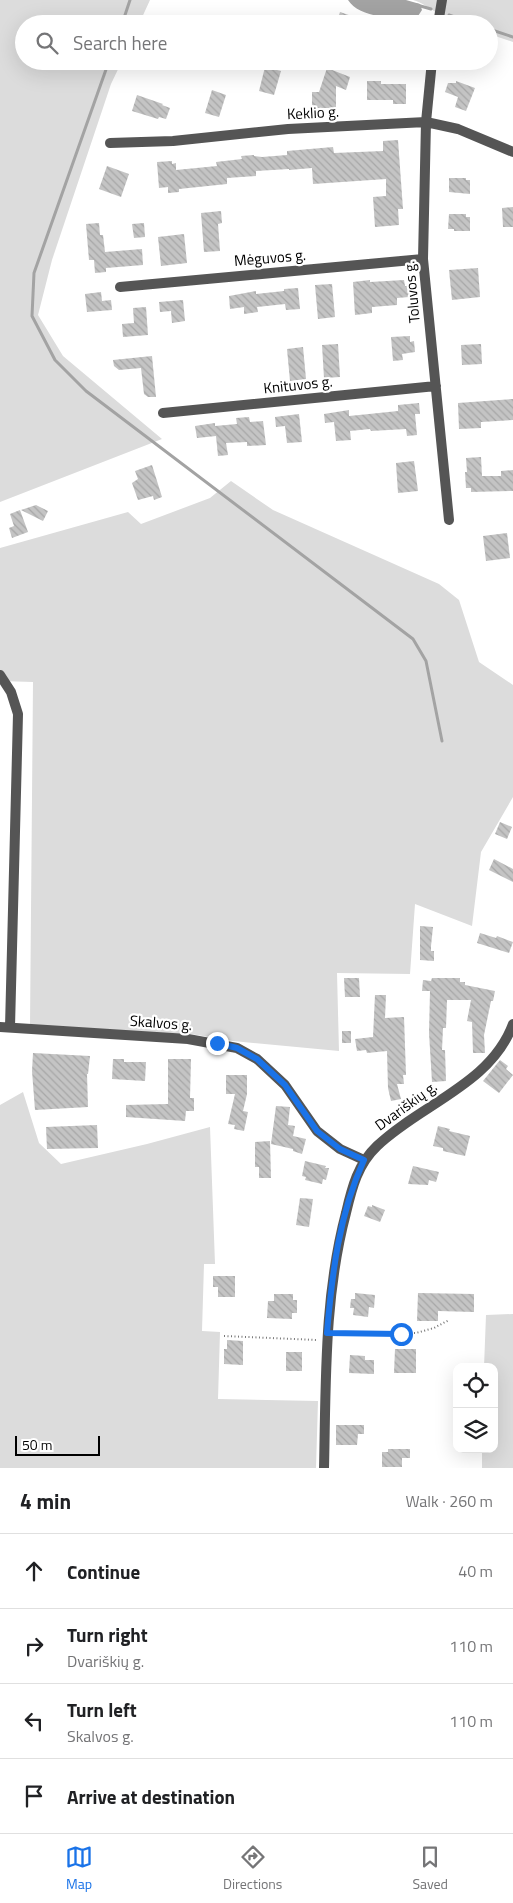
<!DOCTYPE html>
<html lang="en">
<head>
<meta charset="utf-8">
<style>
  body { margin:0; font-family:"Titillium Web",sans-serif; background:#f6f6f6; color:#202124 }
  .controls { position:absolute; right:15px; bottom:15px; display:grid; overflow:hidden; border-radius:10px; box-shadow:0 5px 20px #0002 }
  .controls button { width:45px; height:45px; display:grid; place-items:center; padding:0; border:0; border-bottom:1px solid #e0e0e0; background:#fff; color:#202124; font:25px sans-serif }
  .scale { position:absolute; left:15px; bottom:12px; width:85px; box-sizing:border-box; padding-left:5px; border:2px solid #000; border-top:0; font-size:14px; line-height:18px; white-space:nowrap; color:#000; -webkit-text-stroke:4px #fff; paint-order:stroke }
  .stop { position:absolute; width:15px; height:15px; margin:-11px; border:4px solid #1a73e8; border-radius:50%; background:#fff }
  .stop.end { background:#1a73e8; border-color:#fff; box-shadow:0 1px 5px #0008 }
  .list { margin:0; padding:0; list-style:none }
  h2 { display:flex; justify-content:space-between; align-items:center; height:65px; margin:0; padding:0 20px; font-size:21px }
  h2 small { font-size:16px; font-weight:400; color:#757577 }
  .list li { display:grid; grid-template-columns:32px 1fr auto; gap:15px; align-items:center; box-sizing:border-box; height:75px; padding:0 20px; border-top:1px solid #e0e0e0 }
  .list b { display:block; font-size:19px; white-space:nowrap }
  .list p { margin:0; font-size:16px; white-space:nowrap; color:#757577 }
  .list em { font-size:16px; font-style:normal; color:#757577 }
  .icon { flex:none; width:28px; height:28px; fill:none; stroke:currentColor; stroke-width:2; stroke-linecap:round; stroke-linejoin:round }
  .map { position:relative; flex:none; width:513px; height:1468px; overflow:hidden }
  .search { position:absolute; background:#fff; box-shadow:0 5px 20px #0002; left:15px; right:15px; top:15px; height:55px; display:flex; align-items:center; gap:12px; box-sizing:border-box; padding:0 18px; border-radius:28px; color:#757577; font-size:19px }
  .sheet { height:365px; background:#fff }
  nav { display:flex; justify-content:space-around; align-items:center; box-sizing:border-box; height:70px; border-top:1px solid #e0e0e0; background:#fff; font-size:14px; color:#757577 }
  nav a { display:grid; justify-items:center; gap:2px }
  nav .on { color:#1a73e8 }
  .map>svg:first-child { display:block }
  .grass { fill:#dcdcdc }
  .water { fill:#a3a3a3 }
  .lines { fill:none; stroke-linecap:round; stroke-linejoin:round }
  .stream { stroke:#a3a3a3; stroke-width:3 }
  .building { fill:url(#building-back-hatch) }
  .path { stroke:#777; stroke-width:2; stroke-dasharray:1 2.5; stroke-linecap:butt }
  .street { stroke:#555; stroke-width:10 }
  .route { stroke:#1a73e8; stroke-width:6 }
  .labels { text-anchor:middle; stroke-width:4.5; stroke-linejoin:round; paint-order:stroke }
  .street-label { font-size:15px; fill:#000; stroke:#fff }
</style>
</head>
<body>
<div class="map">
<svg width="513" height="1468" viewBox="0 0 513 1468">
  <defs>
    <pattern id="building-back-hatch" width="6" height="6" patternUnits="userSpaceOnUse" patternTransform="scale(1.25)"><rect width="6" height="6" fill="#c4c4c4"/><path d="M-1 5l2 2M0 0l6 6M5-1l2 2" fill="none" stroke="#a7a7a7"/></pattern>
  </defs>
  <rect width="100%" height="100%" fill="#fff"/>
  <path class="grass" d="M0 0H150L139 24H24V61H122L111 84 52 260 38 315 63 356 162 439 0 502Z
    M413 0H513V42L489 34V24C480 24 469 25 460 24 443 21 430 5 413 0Z
    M231 481 273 510 439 584 459 600 479 662 513 685V797L481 852 472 926 415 904 410 974 337 973 339 1051 233 1041 191 1034 149 1033 30 1027 33 682 0 681V548L128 512 141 524 210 498Z
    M23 1092 39 1143 61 1164 147 1144 210 1127 215 1264H204L202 1331 220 1332 218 1399 318 1401 316 1468H0V1105Z
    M513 1314V1468H482V1449H494V1367H484L486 1315Z"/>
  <path class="water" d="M348 0H406L420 4 422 10 416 19C396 18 360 19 348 0Z"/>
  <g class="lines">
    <path class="stream" d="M417 5 431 9
      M449 15 474 24
      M122 24 130 0
      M489 29 513 37
      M109 61 34 273 32 316 55 360 86 391 413 639 426 661 442 741"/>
  </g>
  <path class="building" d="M340 12 369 22V24H336Z
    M265 67 281 71 274 95 259 91Z
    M327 68 350 77 346 90 336 86V108H312V92H319Z
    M367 81H381V84H406V104H393V100H367Z
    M456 81 475 88 466 111 455 107 458 97 445 92 448 83H456Z
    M212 90 226 95 219 117 205 113Z
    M137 95 163 104 162 105 170 108 166 119 159 117 158 119 132 111Z
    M398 140 403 209H398L399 225 375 227 373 197 386 196V179L313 184 312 168 289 170V169L256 171V176L227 178V184L179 189V192L168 193V187L159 188 157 162 172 161V164L176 163V170L217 166 216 162 242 159 241 156 254 155V156L262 157 287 155V151L333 147 334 153 383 151V141Z
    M107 166 129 174 121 197 99 189Z
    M449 178H466V180H470V194L449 192Z
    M513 207V227H503L502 208Z
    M221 211 222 223 218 224 220 251 204 252 201 213Z
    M449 214H466V217H470V231H454V229H448Z
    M99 223 100 235H103L105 252 142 249 143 265 106 268V272L95 273 94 260H89L86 224Z
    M144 223 145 237 134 238 132 224Z
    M184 234 187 263 161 266 158 237Z
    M478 268 480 297 452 300 449 270Z
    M370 280V282L404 280 405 286H409V297L397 298V305L372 307V313L355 315 353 282Z
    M332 284 335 317 318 319 315 285Z
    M298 288 300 309 286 310 285 304 257 307 258 312 244 314V307L230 309 229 296 256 291V294L284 291V289Z
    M101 292 102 301 111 300 112 310 87 312 85 294Z
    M183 300 185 321 172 323 171 311 160 312 159 302Z
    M146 307 148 335 123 337 122 324 134 323 133 308Z
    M410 336V342L414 341 415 352 402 354 403 360 393 361 391 337Z
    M338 344 340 377 324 378 322 345Z
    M481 344 482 364 462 365 461 345Z
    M303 347 306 379 290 381 287 349Z
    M152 356 156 397H148L144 394 141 368 119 370 114 366 113 360Z
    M513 399V420L481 422V428L459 429 458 403Z
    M419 403 420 414H415L417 435 407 436 406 429 371 431 370 429 350 431 351 440 336 441 334 422 325 423 324 414 349 410V416L369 414 398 411V405Z
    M299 414 302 442 287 443 285 426 276 427 275 417Z
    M249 417 250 422 263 421 266 445 247 446V442L226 443 228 455 218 456 216 436 197 438 195 426 215 423V426L237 424 236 418Z
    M481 457 482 476H501V471L513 470V491L471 492V488H466L465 472H467L466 458Z
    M414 461 418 491 398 493 396 463Z
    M152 465 162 497 154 500 153 496 138 500 132 483 138 479 135 471Z
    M36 505 48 511 43 521 21 510Z
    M20 510 28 532 12 538 9 528 14 526 10 514Z
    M507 533 510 558 486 561 483 536Z
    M500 822 512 827 507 839 495 834Z
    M494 859 513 869V882L489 870Z
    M420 926 433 927 431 946V951H434V961L420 960Z
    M480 933 496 938 497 936 513 942 509 953 477 943Z
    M344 978H359L360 997H345Z
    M432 978H460V982H465V985L495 991 493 1001H491L484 1035 485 1053H473L472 1022 467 1021 471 1000H447L446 1028H443L442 1050H445L446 1081 432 1082 429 1033 430 991H422L423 980 431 981Z
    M375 995H386L385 1018 404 1017 406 1075H403L404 1084H397L401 1099 391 1101 388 1088 387 1051 367 1053 366 1050 357 1051 355 1039 373 1037Z
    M342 1031H351V1043H342Z
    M33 1053 90 1056 88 1074H87L88 1107 35 1110 32 1071Z
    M113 1059H124V1062H146L145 1081 112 1079Z
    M168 1059H191L190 1098H194V1111H186L185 1121 126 1117V1105L168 1104Z
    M500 1060 508 1066 506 1069 513 1075 499 1093 483 1081Z
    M226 1075H247V1094L243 1111 248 1112 244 1131 234 1129 235 1125 228 1124 235 1094H226Z
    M276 1106 290 1107 288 1125 295 1126 293 1136 306 1139 302 1154 293 1151V1149L271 1144Z
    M97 1125 98 1148 47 1149 46 1127Z
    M438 1126 450 1129 449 1131 470 1136 465 1156 443 1151V1148L433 1146Z
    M270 1141 271 1178H259V1167H255V1142Z
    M305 1161 326 1166 325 1168H329L326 1180 323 1179 322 1184 305 1180 306 1177 302 1176Z
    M413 1166 439 1172 436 1182 429 1180 428 1185 408 1184Z
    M300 1198 313 1199 309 1227 296 1225Z
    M372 1205 385 1210 380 1222 364 1216 368 1206 372 1207Z
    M213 1276H235V1297H218V1287H213Z
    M355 1293 375 1295 374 1308 369 1307 368 1317 353 1315 354 1308H350L351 1299H355Z
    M418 1293 474 1294V1312L438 1311V1321H417Z
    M274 1294H293V1300H297V1313H292V1319L267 1318 268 1301H274Z
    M227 1340 243 1341V1365L224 1364V1349H227Z
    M395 1349H416V1373H394Z
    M286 1352H302V1371H286Z
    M350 1355 365 1356V1360H374V1374L349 1373Z
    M336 1425H364V1434H358L357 1445H336Z
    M388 1449H410V1458H402V1467H382V1452H388Z"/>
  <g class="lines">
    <path class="path" d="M337 1334 416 1333 434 1328 449 1320
      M224 1336 317 1340"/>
    <path class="street" d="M438 24 442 0
      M432 61 426 122 423 259 449 520
      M110 143 173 141 288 129 426 122 458 129 513 152
      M120 287 423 259
      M163 413 436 386
      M0 675 11 692 18 714 10 1027
      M0 1027 188 1039 237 1048 257 1059 285 1085 317 1131 340 1149 364 1160
      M324 1468C326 1382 324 1296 346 1213 352 1187 358 1164 377 1146 421 1104 491 1084 513 1024"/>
  </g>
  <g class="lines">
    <path class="route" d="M217 1043 237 1048 257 1059 285 1085 317 1131 340 1149 364 1160C339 1214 332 1274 327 1333L401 1334"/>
  </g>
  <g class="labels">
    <g class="street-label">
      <text transform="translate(313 113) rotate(-3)" y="5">Keklio g.</text>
      <text transform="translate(270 258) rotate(-5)" y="5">Mėguvos g.</text>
      <text transform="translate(412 292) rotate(-95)" y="5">Toluvos g.</text>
      <text transform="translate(298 385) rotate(-6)" y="5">Knituvos g.</text>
      <text transform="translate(161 1023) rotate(4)" y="5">Skalvos g.</text>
      <text transform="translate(406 1106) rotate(-36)" y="5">Dvariškių g.</text>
    </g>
  </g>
</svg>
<div class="controls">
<button><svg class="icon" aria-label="locate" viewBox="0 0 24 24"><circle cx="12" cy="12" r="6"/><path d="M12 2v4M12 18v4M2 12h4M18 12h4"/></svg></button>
<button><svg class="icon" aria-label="layers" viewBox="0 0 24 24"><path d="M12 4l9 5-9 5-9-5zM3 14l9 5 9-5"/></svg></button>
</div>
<div class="scale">50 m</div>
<div class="stop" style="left:401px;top:1334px"></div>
<div class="stop end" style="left:217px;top:1043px"></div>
<div class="search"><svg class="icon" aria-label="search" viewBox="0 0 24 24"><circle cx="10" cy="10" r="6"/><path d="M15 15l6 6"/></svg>Search here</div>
</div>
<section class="sheet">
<h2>4 min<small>Walk · 260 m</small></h2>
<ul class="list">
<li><svg class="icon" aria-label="ahead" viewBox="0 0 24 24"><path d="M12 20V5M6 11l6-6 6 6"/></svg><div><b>Continue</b></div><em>40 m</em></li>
<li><svg class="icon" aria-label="right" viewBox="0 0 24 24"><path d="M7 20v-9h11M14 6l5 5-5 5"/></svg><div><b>Turn right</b><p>Dvariškių g.</p></div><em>110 m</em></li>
<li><svg class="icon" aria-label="left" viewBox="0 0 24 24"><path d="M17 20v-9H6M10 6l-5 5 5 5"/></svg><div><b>Turn left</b><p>Skalvos g.</p></div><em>110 m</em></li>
<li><svg class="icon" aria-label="arrive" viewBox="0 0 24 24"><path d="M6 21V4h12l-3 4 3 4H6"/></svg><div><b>Arrive at destination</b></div></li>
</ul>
</section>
<nav>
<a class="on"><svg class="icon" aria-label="map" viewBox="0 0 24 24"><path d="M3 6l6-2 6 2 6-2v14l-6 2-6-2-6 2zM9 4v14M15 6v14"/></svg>Map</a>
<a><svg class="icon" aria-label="directions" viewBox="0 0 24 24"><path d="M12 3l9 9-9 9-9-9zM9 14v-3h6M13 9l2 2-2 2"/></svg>Directions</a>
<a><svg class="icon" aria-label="saved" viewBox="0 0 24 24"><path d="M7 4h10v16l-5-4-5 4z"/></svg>Saved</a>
</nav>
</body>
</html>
